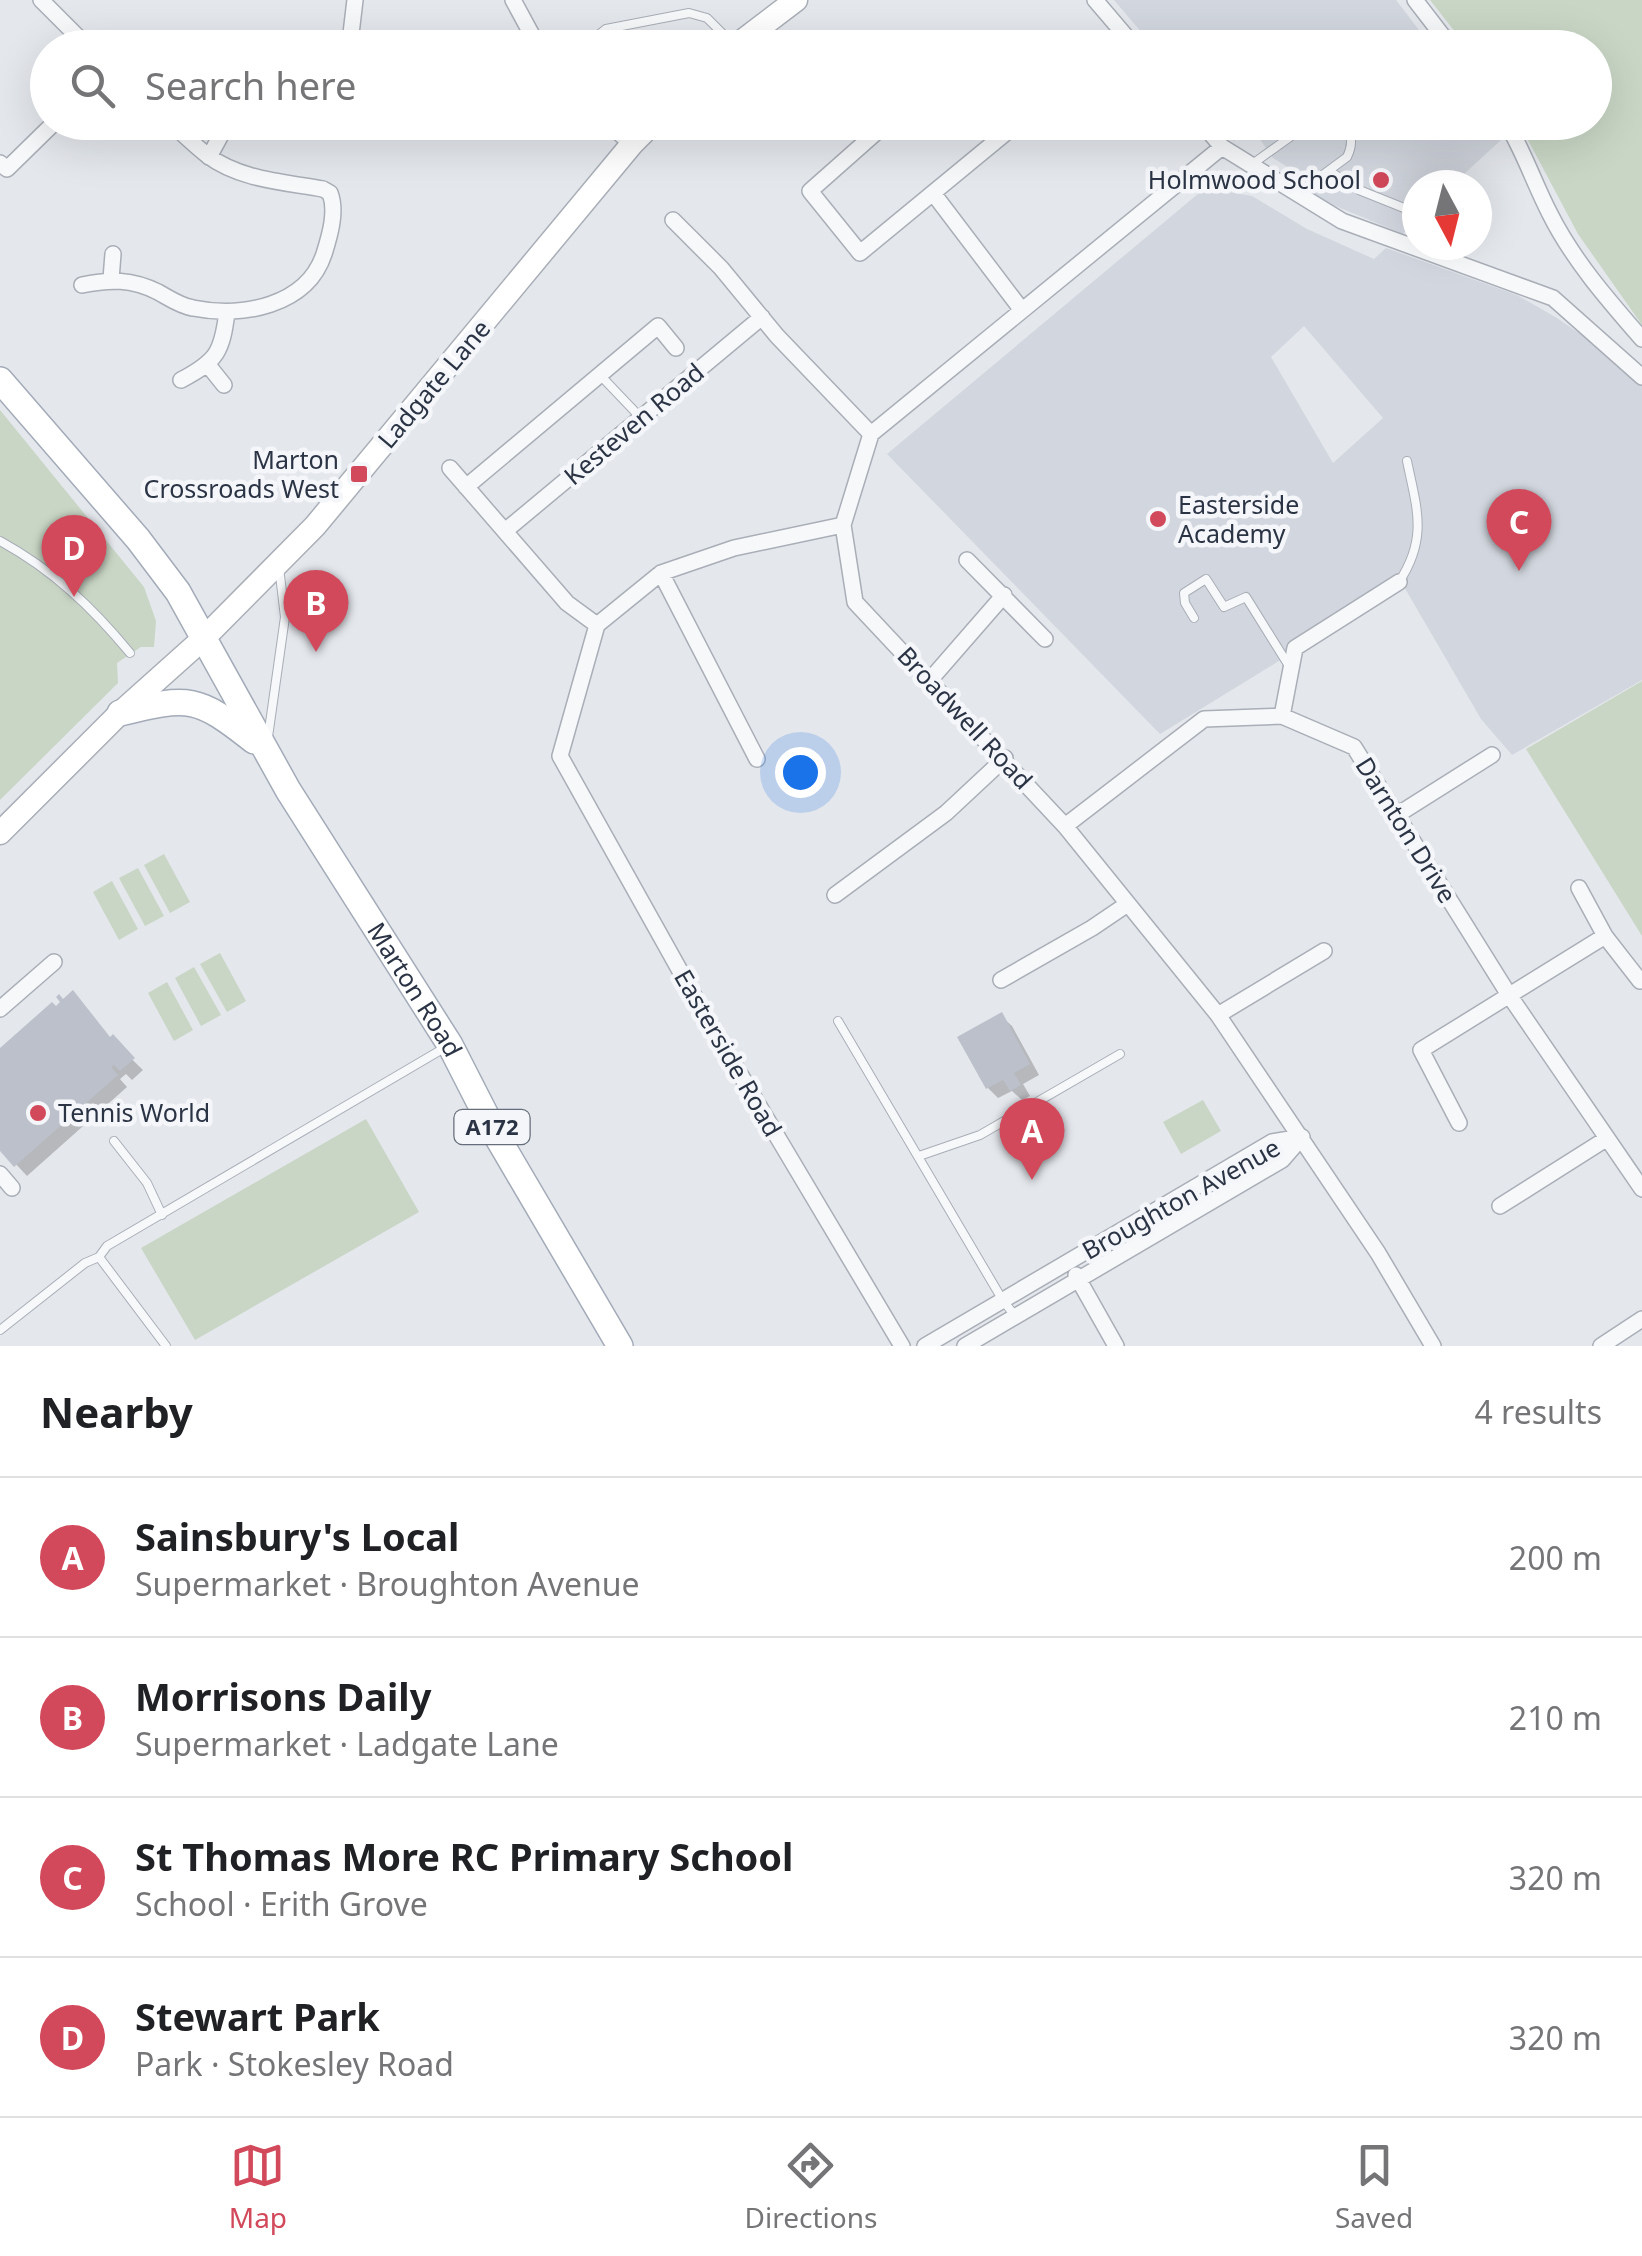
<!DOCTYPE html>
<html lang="en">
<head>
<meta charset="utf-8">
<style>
  body { margin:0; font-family:"Noto Sans",sans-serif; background:#f2f2f2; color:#202124 }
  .compass { position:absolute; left:1402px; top:170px; width:90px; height:90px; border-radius:50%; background:#fff; box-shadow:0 10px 40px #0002; rotate:173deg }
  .you { position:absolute; left:800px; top:772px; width:35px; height:35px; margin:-25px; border:8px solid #fff; border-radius:50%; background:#1a73e8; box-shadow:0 0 0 15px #1a73e833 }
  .badge { display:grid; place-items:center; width:65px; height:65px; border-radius:50%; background:#d1495b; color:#fff; font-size:32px; font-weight:700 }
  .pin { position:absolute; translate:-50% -82px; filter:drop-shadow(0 2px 5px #0008) }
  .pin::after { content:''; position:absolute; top:52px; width:35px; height:30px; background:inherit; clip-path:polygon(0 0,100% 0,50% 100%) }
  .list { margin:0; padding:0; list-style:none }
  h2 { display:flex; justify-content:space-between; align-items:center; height:130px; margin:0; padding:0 40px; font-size:42px }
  h2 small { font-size:32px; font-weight:400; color:#757577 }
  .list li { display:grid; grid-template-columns:65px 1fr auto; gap:30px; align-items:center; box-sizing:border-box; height:160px; padding:0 40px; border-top:2px solid #e0e0e0 }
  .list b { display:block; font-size:38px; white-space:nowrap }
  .list p { margin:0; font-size:32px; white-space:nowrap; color:#757577 }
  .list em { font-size:32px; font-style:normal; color:#757577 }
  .icon { flex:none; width:55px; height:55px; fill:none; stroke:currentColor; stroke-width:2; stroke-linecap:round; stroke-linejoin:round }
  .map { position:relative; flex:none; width:1642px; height:1346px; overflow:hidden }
  .search { position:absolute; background:#fff; box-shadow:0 10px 40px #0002; left:30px; right:30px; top:30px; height:110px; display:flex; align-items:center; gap:25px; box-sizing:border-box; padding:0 35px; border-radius:55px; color:#757577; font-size:38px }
  .sheet { height:770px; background:#fff }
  nav { display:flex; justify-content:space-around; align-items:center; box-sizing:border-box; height:140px; border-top:2px solid #e0e0e0; background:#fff; font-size:28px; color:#757577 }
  nav a { display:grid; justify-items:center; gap:5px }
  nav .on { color:#d1495b }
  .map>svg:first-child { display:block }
  .built { fill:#d2d6de; fill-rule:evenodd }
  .green { fill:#c9d6c5 }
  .shadow { fill:#0003 }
  .building { fill:#bbc0ca }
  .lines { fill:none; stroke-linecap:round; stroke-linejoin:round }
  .lane-casing { stroke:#a9aeb7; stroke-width:10 }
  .street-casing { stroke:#a9aeb7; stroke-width:18 }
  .secondary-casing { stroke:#a9aeb7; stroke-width:25 }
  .primary-casing { stroke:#a3abb8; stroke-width:28 }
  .lane { stroke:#f7f8fa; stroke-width:8 }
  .street { stroke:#f7f8fa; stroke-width:15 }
  .secondary { stroke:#fff; stroke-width:22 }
  .primary { stroke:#fff; stroke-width:25 }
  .poi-dot { fill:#d1495b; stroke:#f4f6f9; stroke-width:4 }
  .labels { text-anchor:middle; stroke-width:9; stroke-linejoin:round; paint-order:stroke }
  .shield { fill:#f4f6f9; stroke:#676e7b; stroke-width:2.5 }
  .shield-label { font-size:22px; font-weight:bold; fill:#2b3445 }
  .poi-label { font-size:25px; fill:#2b3445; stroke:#f4f6f9; text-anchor:end }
  .street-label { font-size:25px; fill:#2b3445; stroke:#f4f6f9 }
</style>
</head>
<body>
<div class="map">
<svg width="1642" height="1346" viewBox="0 0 1642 1346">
  <rect width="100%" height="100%" fill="#e4e7ec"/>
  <path class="built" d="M1114 0H1396L1432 47H1154Z
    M1217 123H1488L1501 140 1452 185H1417V219L1403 234 1309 195 1312 192 1299 174 1273 158 1252 128 1234 141Z
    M1205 188 1252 196 1307 229 1374 259 1386 248 1517 295 1557 318 1599 347 1642 385V680L1512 755 1481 719 1403 585 1160 734 887 454ZM1304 326 1383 418 1333 463 1271 357Z"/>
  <path class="green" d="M1430 0H1642V325L1578 234 1519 123 1594 122V48L1467 47Z
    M0 410 144 587 156 621 154 647H141L117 663 118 683 0 800Z
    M1642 681V936L1526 749Z
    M164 854 190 902 170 913 144 865Z
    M138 868 164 916 145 926 119 878Z
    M112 881 138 929 119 940 93 892Z
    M220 953 246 1001 227 1012 200 964Z
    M194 967 221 1015 201 1026 175 978Z
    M167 982 193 1030 174 1041 148 993Z
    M1203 1100 1221 1131 1181 1154 1163 1122Z
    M366 1119 419 1212 195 1340 141 1248Z"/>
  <path class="shadow" d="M1001 1016 1012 1026 1039 1075 1023 1084 1030 1096 1022 1100 1012 1091 998 1098 988 1088Z
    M111 1039 143 1070 132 1080 126 1074 120 1079 127 1087 27 1176 0 1147V1051Z"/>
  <path class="building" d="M73 990 110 1037 113 1034 135 1058 120 1071 114 1065 111 1067 118 1075 14 1167 0 1151V1048L52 1002 56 1006 60 1002 56 997 59 994 63 999Z
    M1002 1012 1030 1064 1014 1073 1021 1085 1010 1091 1003 1080 986 1089 957 1037Z"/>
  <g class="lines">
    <g class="lane-casing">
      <path id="lane" d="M582 48 606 29 689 13 707 18 733 44
        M1251 165 1311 122
        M1329 171 1359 190 1404 208
        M1297 194 1347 157C1353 145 1352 135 1346 122
        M600 375 641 418
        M0 541C53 570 92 607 130 653
        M1399 582C1428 538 1417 509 1407 461
        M1194 618 1185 603 1184 593 1206 579 1224 607 1246 597 1289 666
        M268 737 285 617 279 567
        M838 1021 1002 1299 1015 1316
        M114 1141 147 1183 162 1215
        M919 1156 980 1135 1120 1054
        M99 1257 166 1346
        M0 1330 85 1263 99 1257 107 1246 446 1047"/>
    </g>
    <g class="street-casing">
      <path id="street" d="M41 0 89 48
        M513 0 539 48
        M1095 0 1136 48
        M1415 0 1452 48
        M350 42 355 0
        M320 48 350 42 370 46
        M606 122 632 144
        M888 122 810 191 860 253 1013 127 1010 122
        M1201 122 1222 147 1342 221 1553 298 1642 377
        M1506 122C1524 152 1534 183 1550 214 1573 260 1608 300 1642 339
        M1222 147 871 434 843 525 855 602 1065 826 1218 1015 1378 1253 1433 1346
        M209 157 228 122
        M0 163 7 169 55 122
        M933 193 1021 309
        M673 220 721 268 777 336 871 434
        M111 279 113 254
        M82 285C110 279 132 279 158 292 169 298 180 306 193 308 242 318 307 306 324 254 330 235 337 211 330 193L323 189C284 182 240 180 207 155 194 145 182 133 170 122
        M208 365 224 385
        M181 380C217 361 222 352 227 312
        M450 468 567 603 597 625
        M466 487 658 326 676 348
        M843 525 734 548 661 573 597 625 560 756 703 1012 902 1346
        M505 531 762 317
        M967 560 1045 639
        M661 573 757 759
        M930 680 1004 595
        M1282 716 1295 648 1399 582
        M1397 815 1492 755
        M1065 826 1204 719 1282 716 1354 747 1509 995 1642 1189
        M1579 888 1605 936 1640 981
        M835 895 946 813 1005 758
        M1001 980 1092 928 1126 905
        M0 1009 54 962
        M1218 1015 1324 951
        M1459 1123 1421 1050 1605 936
        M0 1174 12 1188
        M1500 1206 1606 1139
        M1076 1275 1116 1346
        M925 1346 1272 1142 1302 1137
        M965 1346 1282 1160 1302 1137
        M1601 1346 1642 1319"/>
    </g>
    <g class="secondary-casing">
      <path id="secondary" d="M733 48 796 0
        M0 833 120 713 205 637 315 526 632 144 654 122"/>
    </g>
    <g class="primary-casing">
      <g id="primary">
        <path id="s1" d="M0 380 138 539 178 592 288 790 450 1045 496 1135 620 1346"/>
        <path d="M120 713C190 696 197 696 254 741"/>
      </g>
    </g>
    <use href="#lane" class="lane"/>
    <use href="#street" class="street"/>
    <use href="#secondary" class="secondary"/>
    <use href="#primary" class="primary"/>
  </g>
  <g class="poi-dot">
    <circle cx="1381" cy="180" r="10"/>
    <rect x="349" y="464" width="20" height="20" rx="5"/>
    <circle cx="1158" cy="519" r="10"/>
    <circle cx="38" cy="1113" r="10"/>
  </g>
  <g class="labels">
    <rect class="shield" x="454.5" y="1110" width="75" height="34" rx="8"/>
    <g class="shield-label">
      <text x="492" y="1135">A172</text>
    </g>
    <g class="poi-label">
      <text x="1361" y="189">Holmwood School</text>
      <text x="339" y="469">Marton<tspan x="339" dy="29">Crossroads West</tspan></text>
      <text x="1178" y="514" text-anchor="start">Easterside<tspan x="1178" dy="29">Academy</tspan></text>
      <text x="58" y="1122" text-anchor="start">Tennis World</text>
    </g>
    <g class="street-label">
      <text transform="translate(434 384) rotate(-50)" y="9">Ladgate Lane</text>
      <text transform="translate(634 424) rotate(-40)" y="9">Kesteven Road</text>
      <text transform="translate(965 718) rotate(47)" y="9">Broadwell Road</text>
      <text transform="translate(1406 830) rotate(58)" y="9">Darnton Drive</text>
      <text dy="9" stroke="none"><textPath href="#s1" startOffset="740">Marton Road</textPath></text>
      <text transform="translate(728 1053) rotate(60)" y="9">Easterside Road</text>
      <text transform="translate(1181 1199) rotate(-29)" y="9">Broughton Avenue</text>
    </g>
  </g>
</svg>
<svg class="compass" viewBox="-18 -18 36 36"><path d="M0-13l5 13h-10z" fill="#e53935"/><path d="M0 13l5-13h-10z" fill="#757577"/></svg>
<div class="you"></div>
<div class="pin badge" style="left:1032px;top:1180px">A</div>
<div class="pin badge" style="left:316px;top:652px">B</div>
<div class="pin badge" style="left:1519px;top:571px">C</div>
<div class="pin badge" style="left:74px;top:597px">D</div>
<div class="search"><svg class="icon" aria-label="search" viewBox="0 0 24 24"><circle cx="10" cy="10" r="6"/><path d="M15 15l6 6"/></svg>Search here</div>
</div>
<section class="sheet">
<h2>Nearby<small>4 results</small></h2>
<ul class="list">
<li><span class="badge">A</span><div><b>Sainsbury's Local</b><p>Supermarket · Broughton Avenue</p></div><em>200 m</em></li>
<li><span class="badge">B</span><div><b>Morrisons Daily</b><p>Supermarket · Ladgate Lane</p></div><em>210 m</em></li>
<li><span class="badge">C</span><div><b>St Thomas More RC Primary School</b><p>School · Erith Grove</p></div><em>320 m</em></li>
<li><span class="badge">D</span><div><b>Stewart Park</b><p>Park · Stokesley Road</p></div><em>320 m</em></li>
</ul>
</section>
<nav>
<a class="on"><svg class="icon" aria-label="map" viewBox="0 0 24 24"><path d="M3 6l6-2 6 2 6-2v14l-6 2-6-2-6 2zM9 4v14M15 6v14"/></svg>Map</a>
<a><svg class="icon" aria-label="directions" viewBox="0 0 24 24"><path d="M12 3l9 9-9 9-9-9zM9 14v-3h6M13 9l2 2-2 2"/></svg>Directions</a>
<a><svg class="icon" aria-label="saved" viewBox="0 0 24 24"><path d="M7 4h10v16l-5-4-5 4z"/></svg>Saved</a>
</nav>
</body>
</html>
